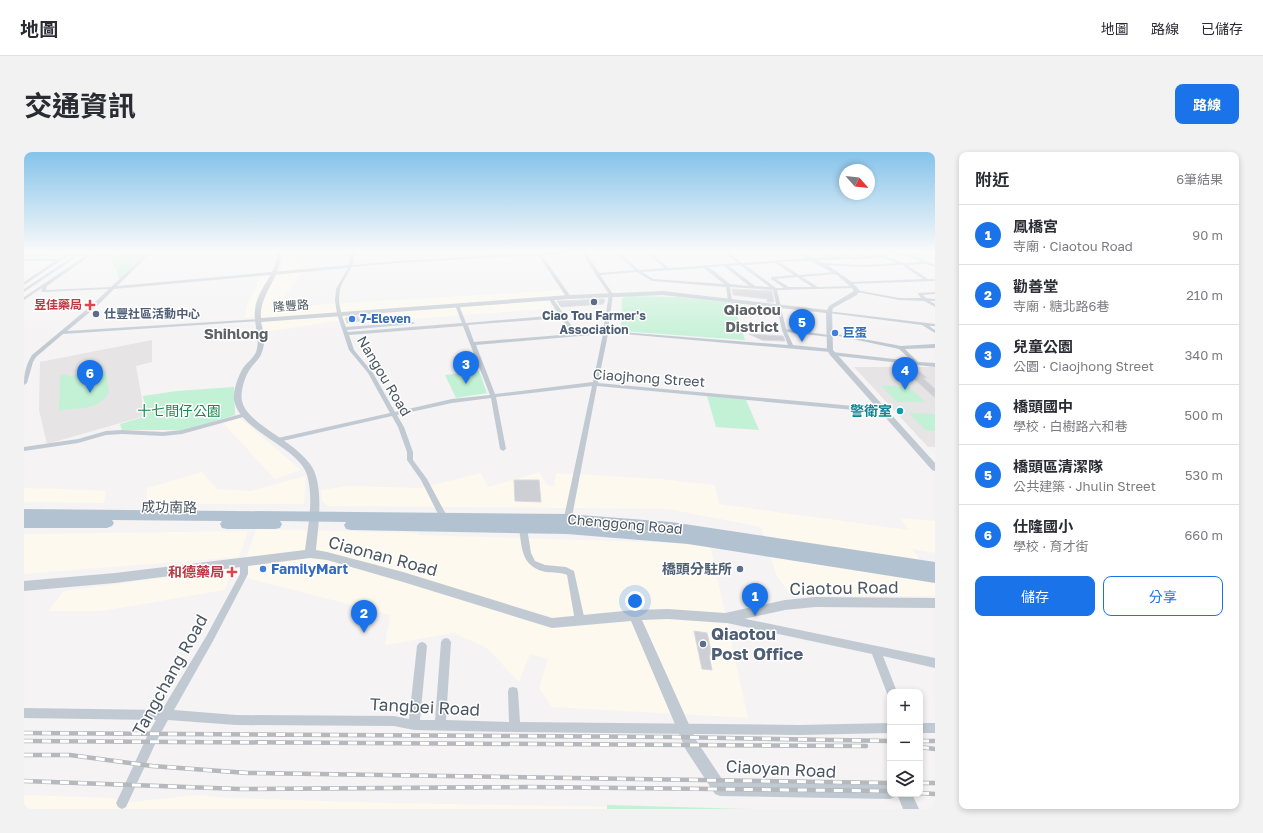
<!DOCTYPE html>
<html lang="zh-TW">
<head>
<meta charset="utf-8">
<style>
  body { margin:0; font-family:"Golos Text","Noto Sans TC",sans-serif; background:#f2f2f3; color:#2b2b33 }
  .controls { position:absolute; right:12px; bottom:12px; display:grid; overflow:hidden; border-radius:8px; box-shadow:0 2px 6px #0003 }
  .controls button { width:36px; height:36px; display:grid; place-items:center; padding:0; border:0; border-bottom:1px solid #e1e1e2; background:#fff; color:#2b2b33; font:20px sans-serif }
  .compass { position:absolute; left:815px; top:12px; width:36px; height:36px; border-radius:50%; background:#fff; box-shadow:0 2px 6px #0003; rotate:117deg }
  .you { position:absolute; left:611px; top:449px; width:14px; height:14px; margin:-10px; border:3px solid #fff; border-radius:50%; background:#1a73e8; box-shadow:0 0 0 6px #1a73e833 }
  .badge { display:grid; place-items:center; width:26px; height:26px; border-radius:50%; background:#1a73e8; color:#fff; font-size:13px; font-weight:700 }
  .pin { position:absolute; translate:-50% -33px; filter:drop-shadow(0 1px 2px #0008) }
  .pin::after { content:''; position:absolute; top:21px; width:14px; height:12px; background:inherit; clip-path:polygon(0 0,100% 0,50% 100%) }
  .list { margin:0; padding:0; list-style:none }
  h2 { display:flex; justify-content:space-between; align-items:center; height:52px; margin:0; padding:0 16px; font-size:17px }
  h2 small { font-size:13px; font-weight:400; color:#7c7c81 }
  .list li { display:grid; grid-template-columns:26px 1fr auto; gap:12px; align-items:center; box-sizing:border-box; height:60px; padding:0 16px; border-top:1px solid #e1e1e2 }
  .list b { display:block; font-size:15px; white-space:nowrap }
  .list p { margin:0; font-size:13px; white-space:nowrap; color:#7c7c81 }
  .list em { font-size:13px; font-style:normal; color:#7c7c81 }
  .actions { display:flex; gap:8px; padding:12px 16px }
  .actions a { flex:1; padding:9px 0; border:1px solid #1a73e8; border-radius:8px; text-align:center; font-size:14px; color:#1a73e8 }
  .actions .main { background:#1a73e8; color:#fff }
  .icon { flex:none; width:22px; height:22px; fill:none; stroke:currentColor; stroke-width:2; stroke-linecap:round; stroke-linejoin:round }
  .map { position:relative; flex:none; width:911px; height:657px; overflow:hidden; border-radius:8px }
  header { display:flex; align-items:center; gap:24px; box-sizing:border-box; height:56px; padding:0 20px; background:#fff; border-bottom:1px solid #e1e1e2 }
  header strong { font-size:19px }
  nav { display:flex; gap:22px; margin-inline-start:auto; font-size:14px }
  .intro { display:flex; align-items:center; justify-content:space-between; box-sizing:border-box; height:96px; padding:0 24px }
  h1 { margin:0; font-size:28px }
  .button { padding:10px 18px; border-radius:8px; background:#1a73e8; color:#fff; font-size:14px; font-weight:700 }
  main { display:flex; gap:24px; padding:0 24px }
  aside { flex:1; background:#fff; border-radius:8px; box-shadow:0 2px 6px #0003 }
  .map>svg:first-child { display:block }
  .commercial { fill:#fdf9ef }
  .education { fill:#e6e4e5 }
  .green { fill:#c3f1d5 }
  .building { fill:#cdcfd5; stroke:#d7d9de }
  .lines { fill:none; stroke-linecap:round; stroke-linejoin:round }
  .minor { fill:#c1cad2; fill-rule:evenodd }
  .tertiary { fill:#c1cad2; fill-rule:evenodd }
  .primary { fill:#b3c2d1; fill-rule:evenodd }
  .rail-casing { stroke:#b5b8bd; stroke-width:4.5 }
  .rail { stroke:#fff; stroke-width:3; stroke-dasharray:9; stroke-linecap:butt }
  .service-dot { fill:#5c6f8a; stroke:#fff; stroke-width:1.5 }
  .health-dot { fill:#e0444e; stroke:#fff; stroke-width:1.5 }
  .shop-dot { fill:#3f7fe0; stroke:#fff; stroke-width:1.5 }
  .culture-dot { fill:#0f9aa8; stroke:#fff; stroke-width:1.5 }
  .labels { text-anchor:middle; stroke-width:3; stroke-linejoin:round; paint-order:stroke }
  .far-health-label { font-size:12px; font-weight:bold; fill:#be3a42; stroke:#fff; text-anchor:end }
  .far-street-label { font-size:12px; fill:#4a5661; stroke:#fff }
  .far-service-label { font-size:12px; font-weight:bold; fill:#4e5e75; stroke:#fff; text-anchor:start }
  .far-shop-label { font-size:12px; font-weight:bold; fill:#366cbe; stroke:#fff; text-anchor:start }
  .street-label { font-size:14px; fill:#4a5661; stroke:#fff }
  .park-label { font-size:14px; fill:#17864f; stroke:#fff }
  .culture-label { font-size:14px; font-weight:bold; fill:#0d838f; stroke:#fff; text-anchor:end }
  .shop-label { font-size:14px; font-weight:bold; fill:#366cbe; stroke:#fff; text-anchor:start }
  .service-label { font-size:14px; font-weight:bold; fill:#4e5e75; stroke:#fff; text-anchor:end }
  .health-label { font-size:14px; font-weight:bold; fill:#be3a42; stroke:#fff; text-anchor:end }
  .far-district-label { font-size:15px; font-weight:bold; fill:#5f6368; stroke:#fff }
  .near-street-label { font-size:17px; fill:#4a5661; stroke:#fff }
  .near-service-label { font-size:17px; font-weight:bold; fill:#4e5e75; stroke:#fff; text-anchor:start }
</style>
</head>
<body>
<header>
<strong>地圖</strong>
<nav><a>地圖</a><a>路線</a><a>已儲存</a></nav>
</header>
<div class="intro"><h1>交通資訊</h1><a class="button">路線</a></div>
<main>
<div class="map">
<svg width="911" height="657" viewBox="0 0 911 657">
  <rect width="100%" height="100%" fill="#f5f3f3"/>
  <path class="commercial" d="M277 108 280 116 254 155 538 138 544 146 555 145 561 154 321 172 319 168 240 180 237 164 220 166 224 150 233 134 235 125 257 123 259 109Z
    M216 266 277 318 251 327 199 271Z
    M178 320 193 337 226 339 282 324 280 352H122L123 336Z
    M516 320 522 332 530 334 532 321 638 327 691 333 695 352 885 378 876 366 911 369V401L888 397 911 426V444H768L753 425 737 375 644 357 304 354 298 349 297 338 324 334 396 336 457 321 464 335Z
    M0 336 40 337 82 339 80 351 0 350Z
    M232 377 394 381 395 383 686 392 724 566 528 555 515 536 524 507 506 502 495 530 463 496 430 481 361 493 366 463 216 424Z
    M224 379 215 405 0 422V382Z
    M208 417 201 438 78 459H24L40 439Z
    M0 643 89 646 98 651 173 643 206 646 363 651 724 657H0Z"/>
  <path class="education" d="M128 188V210L112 214 121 264 23 292 15 258 16 210Z
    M830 215H911V295H904Z"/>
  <path class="green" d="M0 99H37C25 106 14 105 0 106Z
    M70 99H107L79 105 68 100Z
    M119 99 121 103 95 127 92 116 90 115 86 105Z
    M605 144 654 145 709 151 721 188 597 179 598 146Z
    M74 218 82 220 85 241C70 261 54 254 35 259L36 224 43 222 44 225 63 219Z
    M455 219 463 241 432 246 421 223Z
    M857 234H884L901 250H873Z
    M210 235 211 263 161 278H98L96 272 123 264 119 244 153 239Z
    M683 244 722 248 735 278 692 275Z
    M885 261 911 262V279L901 278Z
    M583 653 724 657H583Z"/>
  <path class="building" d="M708 137 748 139 750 150H743V147L709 143Z
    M580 147 581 149 579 152 537 155 533 149Z
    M334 164 336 169 323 171 321 166Z
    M725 182 759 184 761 189 738 188Z
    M868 217H893L903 226H899L911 237V246L889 226H878Z
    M490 328H515L517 350 491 349Z
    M670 479 683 481 688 503H685L688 518 678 517Z"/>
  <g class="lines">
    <path class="minor" d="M47 99H51L0 133V130L31 109H0V107H35Z
      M57 99H61L0 140V137Z
      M125 99H129L93 134 325 113 326 99H330L329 113 373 109 512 101 511 99H515L516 101 567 99 566 100H562L575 121 611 118 589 99H593L615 118 641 116 620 99H624L645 116 714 111 698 99H702L718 111 804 105 794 99H798L809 105H823L813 100 812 99H816L828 105H837L829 99H833L842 104H856L845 99H849L879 111 899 110 884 104 853 99H860L882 102 909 99 907 100 887 103 911 113V115L903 112 883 113 904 127H911V129L826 132H825V130L899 127 878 113 838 115 796 113 794 112 796 111 838 113 873 111 861 106 832 107 830 108 827 107 755 110 775 123 812 120 813 121 811 122 778 125 794 135 831 134 833 135 831 136 753 138 762 177 805 183 807 184 805 185 763 180 769 193 808 197V199L806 200 589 181 584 182 574 231 841 255 856 254 859 256 856 258 841 259 573 234 547 370 546 372H540L539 370 568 234 472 245 482 297 479 299 476 297 467 246 428 251 373 263 380 275 389 300V308L403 327 425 368 424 370H418L397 328 383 308V300L374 275 368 264 254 290 251 288 254 286 366 261 344 221 325 198 313 162 311 148 312 137 324 116 90 137 72 155 43 179 234 167 236 168 234 169 39 182 12 205 9 210 3 231 0 233C0 221 2 213 8 203L68 153 85 137 19 140 17 139 18 136 0 148V145L63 103H64V105L23 134 22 138 87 135ZM559 100 564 111 585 142 579 179 553 182 528 145H526L524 146 535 163 442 171 435 153 433 152 431 153 438 171 324 180 323 178 389 172 391 171 389 170 322 175C318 164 313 150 316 138 318 130 324 122 328 115L373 111 514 103 543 146H545L547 145 518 103ZM751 111 770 123 747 125V127L760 136H752L721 113ZM716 113 746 135 731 134 705 114ZM700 114 725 134 706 132 685 115ZM680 116 700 132 629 127 618 120ZM613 120 628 129 702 135 704 148 706 149 708 148 706 135 749 138 758 178 764 193 584 179 589 142 576 123ZM773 125 788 135H765L752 127ZM537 166 549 182 450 190 444 173ZM439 174 466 243 428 247 371 260 349 221 330 198 325 183ZM579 182 569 230 471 242 452 193Z
      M832 138 875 146H897L894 142V141L911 140V142L899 143 902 146 911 147V149H906L911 152V155L900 149 875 148 833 140H832Z
      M803 159 911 172V174H905L911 178V181L898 173 805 161H803Z
      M803 180 877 194 911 192V196L881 197 894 210 911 211V215L806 203V201L808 200 888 209 875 197 805 182 803 181Z
      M221 261 223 262 224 263 223 264 158 282 139 284 98 282 82 283 54 291 0 299V295L54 287 82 279 98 278 139 280 158 278Z
      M499 373 502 374 503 376 507 401 511 409 521 413 542 415 550 419 561 469 559 472 556 473 553 472 551 469 543 423C537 420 529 421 522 420 497 415 498 396 495 376L496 374Z
      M220 407 223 408 224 410V422L189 489 150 558 212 563 370 564 385 567 393 494 395 491 398 490 401 491 403 494 396 568H411L417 490 419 487 422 486 425 487 427 490 422 568 485 570 484 540 485 536 489 535 493 536 494 540 496 570 775 573 866 571V581L775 583 491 580 390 578 370 574 212 573 144 568 133 588 102 655 98 657 94 655 92 651 94 647 125 580 132 568 0 566V556L138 558 183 483 216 422V410L217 408Z
      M703 463 911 506V516L859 504 873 540H866V544H864L848 502 703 471 700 470 698 467 700 464Z
      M896 571H911V581H896Z"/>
    <path class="tertiary" d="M253 99H257C259 124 235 141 237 166L545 143 639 139 803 158 805 154 830 139 827 135 813 123 768 99C784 99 826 125 836 139L833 143 809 156 808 160 809 198 911 311V319L908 318 806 203 803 198 802 161 639 143 545 147 237 170C239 179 242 190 238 200 236 207 230 211 226 217 221 224 216 240 218 249 220 259 231 268 239 274 255 286 274 296 286 312 301 331 294 376 292 398L303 400 379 420 528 466 610 458 644 457 701 461 761 448 791 445 911 446V456L791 455 761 458 701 471 644 467 618 468 672 588 700 630 866 633V642H888L895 657H879L873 642 871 645 866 647 696 644 691 642 662 598 607 469 528 476 379 430 303 408 286 406 91 431 0 439V429L91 421 281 398C284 375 290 346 283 323 275 295 215 279 210 248 209 239 214 224 219 216 223 210 229 207 232 200 237 186 229 172 231 158 233 136 254 122 253 99Z"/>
    <path class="primary" d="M0 357 543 362 647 370 911 410V431L664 392 543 382 327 378 322 377 320 373 322 370 256 369 258 372 256 376 251 377H203L198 376 196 372 198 369 88 368 90 371 88 374 83 376H0ZM534 372H543L652 381 543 372Z"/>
    <g class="rail-casing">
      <path id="rail" d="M0 581 650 585 866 589
        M0 589 842 594
        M896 589H911
        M896 595 911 597
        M0 603H46L128 614 224 621 866 631
        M0 629 216 637 504 635 866 639
        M896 631H911
        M896 641 911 642"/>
    </g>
    <use href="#rail" class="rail"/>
  </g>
  <linearGradient id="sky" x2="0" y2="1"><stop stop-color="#85c3ea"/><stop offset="0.52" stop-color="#fafafa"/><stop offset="1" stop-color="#fafafa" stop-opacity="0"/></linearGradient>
  <rect width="911" height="191" fill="url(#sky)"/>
  <g class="service-dot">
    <circle cx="570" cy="150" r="4"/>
    <circle cx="72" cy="162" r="4"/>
    <circle cx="716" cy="417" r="4"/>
    <circle cx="679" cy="492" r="4"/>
  </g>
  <g class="health-dot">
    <path d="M64 147h4v4h4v4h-4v4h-4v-4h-4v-4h4z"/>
    <path d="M206 414h4v4h4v4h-4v4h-4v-4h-4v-4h4z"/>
  </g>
  <g class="shop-dot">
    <circle cx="328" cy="167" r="4"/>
    <circle cx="811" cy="181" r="4"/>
    <circle cx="239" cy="417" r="4"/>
  </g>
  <circle class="culture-dot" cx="876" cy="259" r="4"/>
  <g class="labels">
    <g class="far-health-label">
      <text x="58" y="157">昱佳藥局</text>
    </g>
    <g class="far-street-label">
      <text transform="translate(267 154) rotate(-4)" y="4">隆豐路</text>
    </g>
    <g class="far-service-label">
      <text x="80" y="166">仕豐社區活動中心</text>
      <text x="570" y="168" text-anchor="middle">Ciao Tou Farmer's<tspan x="570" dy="14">Association</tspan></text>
    </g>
    <g class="far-shop-label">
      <text x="336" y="171">7-Eleven</text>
      <text x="819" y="185">巨蛋</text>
    </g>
    <g class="street-label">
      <text transform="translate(360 224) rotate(59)" y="5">Nangou Road</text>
      <text transform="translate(625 226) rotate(4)" y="5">Ciaojhong Street</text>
      <text transform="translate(145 355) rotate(1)" y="5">成功南路</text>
      <text transform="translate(601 372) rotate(5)" y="5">Chenggong Road</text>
    </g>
    <g class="park-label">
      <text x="155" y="264">十七間仔公園</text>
    </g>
    <g class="culture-label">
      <text x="868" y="264">警衛室</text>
    </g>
    <g class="shop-label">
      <text x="247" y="422">FamilyMart</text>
    </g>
    <g class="service-label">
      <text x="708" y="422">橋頭分駐所</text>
    </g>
    <g class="health-label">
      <text x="200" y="425">和德藥局</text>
    </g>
    <g class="far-district-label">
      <text x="728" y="163">Qiaotou<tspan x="728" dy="17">District</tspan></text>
      <text x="212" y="187">Shihlong</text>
    </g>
    <g class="near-street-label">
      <text transform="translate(359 404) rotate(15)" y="6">Ciaonan Road</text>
      <text transform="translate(820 436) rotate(-1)" y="6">Ciaotou Road</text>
      <text transform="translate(146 523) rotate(-61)" y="6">Tangchang Road</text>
      <text transform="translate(401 555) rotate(3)" y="6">Tangbei Road</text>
      <text transform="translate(757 617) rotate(3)" y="6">Ciaoyan Road</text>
    </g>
    <g class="near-service-label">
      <text x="687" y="488">Qiaotou<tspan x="687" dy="20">Post Office</tspan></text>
    </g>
  </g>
</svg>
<div class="controls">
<button>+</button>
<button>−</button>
<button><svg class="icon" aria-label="layers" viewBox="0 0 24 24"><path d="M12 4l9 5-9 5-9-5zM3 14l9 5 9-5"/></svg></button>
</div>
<svg class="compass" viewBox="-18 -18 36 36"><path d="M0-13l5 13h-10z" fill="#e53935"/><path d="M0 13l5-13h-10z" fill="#7c7c81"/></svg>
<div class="you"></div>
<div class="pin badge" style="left:731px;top:464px">1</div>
<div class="pin badge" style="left:340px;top:481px">2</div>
<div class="pin badge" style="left:442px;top:232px">3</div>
<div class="pin badge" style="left:881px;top:238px">4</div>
<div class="pin badge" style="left:778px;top:190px">5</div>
<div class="pin badge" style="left:66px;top:241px">6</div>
</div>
<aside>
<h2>附近<small>6筆結果</small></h2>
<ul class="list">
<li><span class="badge">1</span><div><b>鳳橋宮</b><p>寺廟 · Ciaotou Road</p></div><em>90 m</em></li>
<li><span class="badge">2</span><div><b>勸善堂</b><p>寺廟 · 糖北路6巷</p></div><em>210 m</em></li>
<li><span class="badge">3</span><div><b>兒童公園</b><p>公園 · Ciaojhong Street</p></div><em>340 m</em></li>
<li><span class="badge">4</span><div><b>橋頭國中</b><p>學校 · 白樹路六和巷</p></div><em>500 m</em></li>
<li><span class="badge">5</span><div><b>橋頭區清潔隊</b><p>公共建築 · Jhulin Street</p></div><em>530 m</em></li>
<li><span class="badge">6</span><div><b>仕隆國小</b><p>學校 · 育才街</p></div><em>660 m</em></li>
</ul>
<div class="actions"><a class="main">儲存</a><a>分享</a></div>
</aside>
</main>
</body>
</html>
